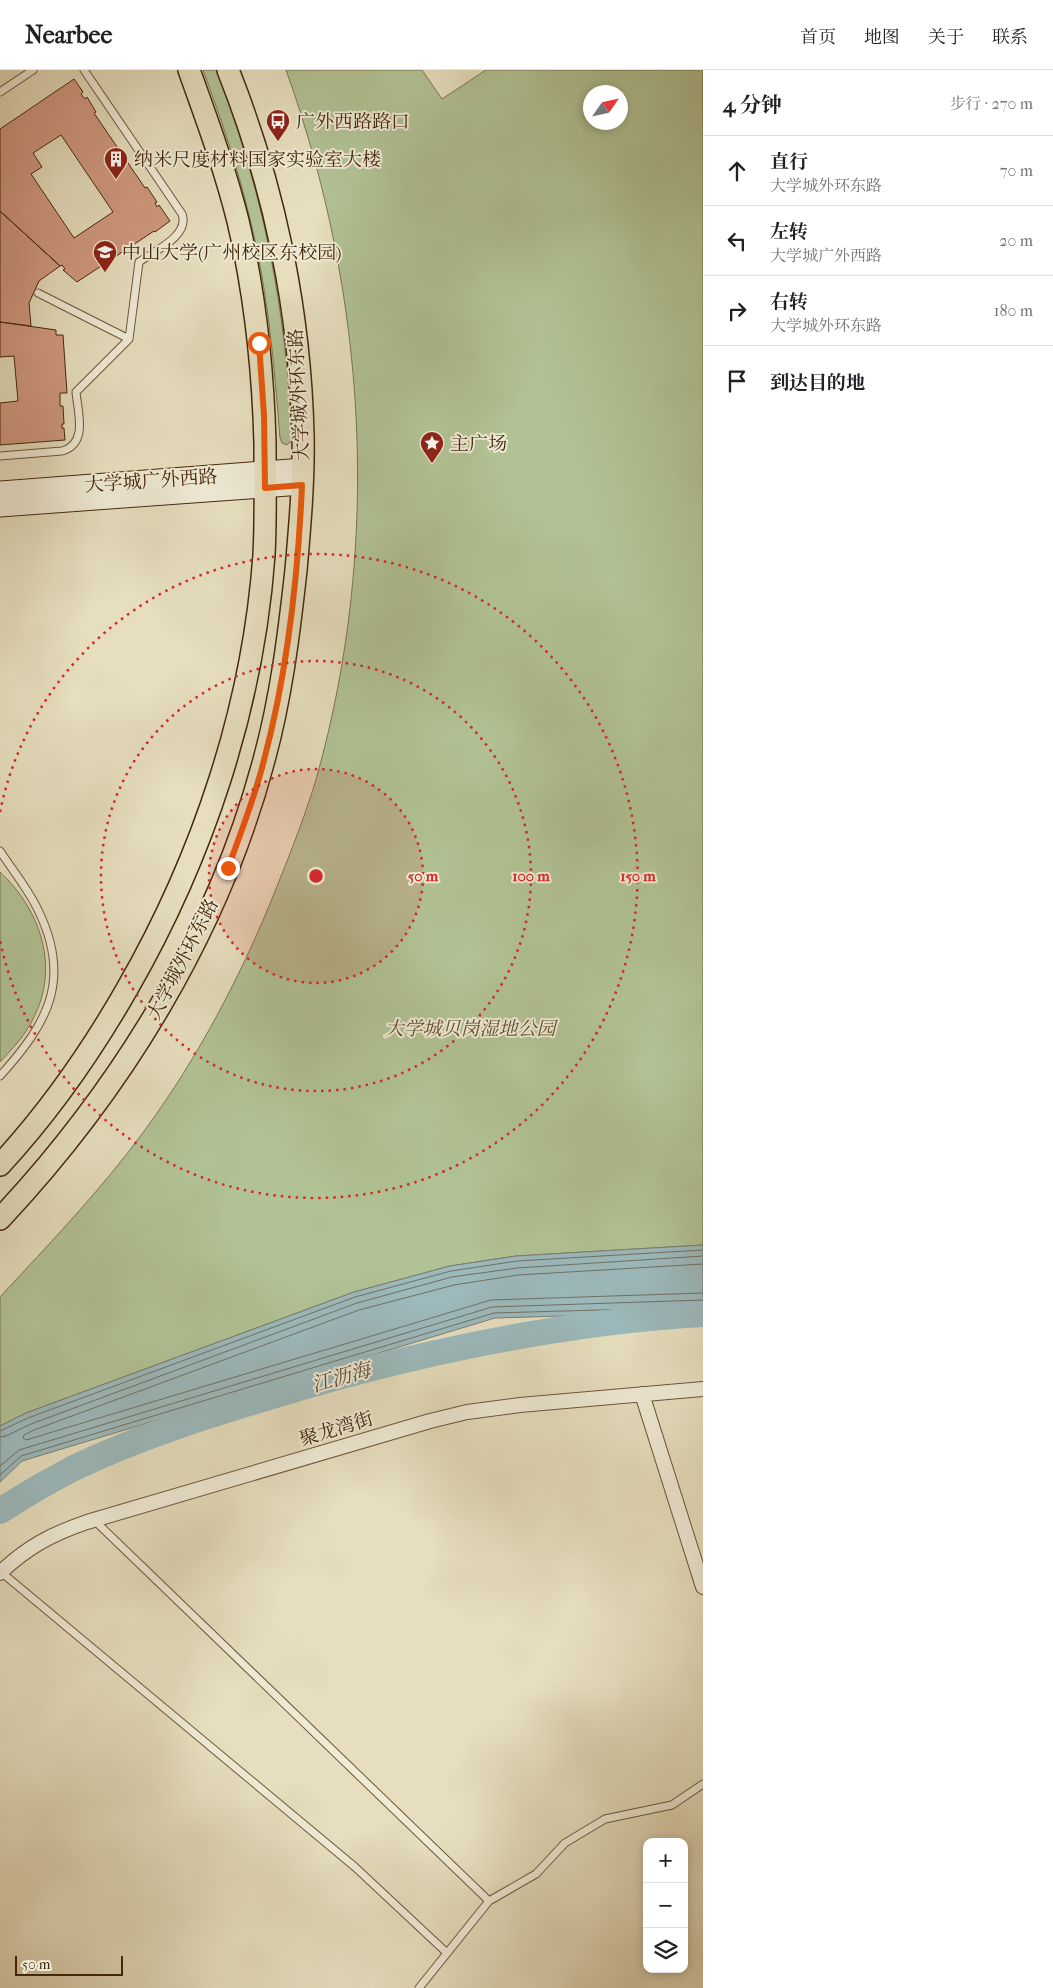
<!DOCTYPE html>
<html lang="zh">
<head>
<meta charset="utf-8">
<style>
  body { margin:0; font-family:"IM FELL French Canon","Noto Serif SC",serif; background:#f6f6f6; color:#202124 }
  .controls { position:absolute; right:15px; bottom:15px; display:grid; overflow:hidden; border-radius:10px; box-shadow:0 2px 8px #0003 }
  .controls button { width:45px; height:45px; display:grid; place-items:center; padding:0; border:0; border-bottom:1px solid #e0e0e0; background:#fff; color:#202124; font:25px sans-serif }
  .compass { position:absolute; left:583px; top:15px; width:45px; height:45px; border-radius:50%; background:#fff; box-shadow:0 2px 8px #0003; rotate:56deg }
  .scale { position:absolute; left:15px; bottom:12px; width:108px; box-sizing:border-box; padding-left:5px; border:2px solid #45280b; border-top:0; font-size:14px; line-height:18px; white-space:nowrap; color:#45280b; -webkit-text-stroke:4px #efead5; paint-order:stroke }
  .stop { position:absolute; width:15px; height:15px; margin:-11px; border:4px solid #ea580c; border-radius:50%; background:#fff }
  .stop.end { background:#ea580c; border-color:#fff; box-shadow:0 1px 5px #0008 }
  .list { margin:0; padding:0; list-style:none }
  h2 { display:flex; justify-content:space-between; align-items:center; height:65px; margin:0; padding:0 20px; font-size:21px }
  h2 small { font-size:16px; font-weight:400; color:#757577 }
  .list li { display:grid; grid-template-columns:32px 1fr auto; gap:15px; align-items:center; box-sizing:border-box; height:70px; padding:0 20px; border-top:1px solid #e0e0e0 }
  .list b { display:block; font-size:19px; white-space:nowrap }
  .list p { margin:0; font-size:16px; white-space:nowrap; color:#757577 }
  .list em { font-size:16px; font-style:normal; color:#757577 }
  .icon { flex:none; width:28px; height:28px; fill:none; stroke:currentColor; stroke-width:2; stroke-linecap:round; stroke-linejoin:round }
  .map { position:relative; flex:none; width:703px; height:1918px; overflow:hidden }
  header { display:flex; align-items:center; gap:30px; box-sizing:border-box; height:70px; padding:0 25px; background:#fff; border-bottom:1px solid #e0e0e0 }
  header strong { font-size:24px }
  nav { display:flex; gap:28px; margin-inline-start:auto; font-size:18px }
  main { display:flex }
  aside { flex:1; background:#fff }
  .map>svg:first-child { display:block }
  .green { fill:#b1c294; stroke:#7b7550; fill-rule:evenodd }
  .water { fill:#9cb9bc; stroke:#797f75 }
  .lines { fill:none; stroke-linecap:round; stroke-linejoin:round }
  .shore { stroke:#707064; stroke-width:1 }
  .river { stroke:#9cb9bc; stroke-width:26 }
  .building { fill:#d09980; stroke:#45280b; fill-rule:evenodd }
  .lane-casing { stroke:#6d5638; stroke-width:9 }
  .street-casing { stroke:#6d5638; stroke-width:16 }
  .secondary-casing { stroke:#45280b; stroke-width:21 }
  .primary-casing { stroke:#45280b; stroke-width:24 }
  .lane { stroke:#efead5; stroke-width:7 }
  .street { stroke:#efead5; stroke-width:14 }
  .secondary { stroke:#efead5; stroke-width:19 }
  .primary { stroke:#e6debe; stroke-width:21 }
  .route { stroke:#ea580c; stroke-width:6 }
  .ring { fill:none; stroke:#d62828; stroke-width:2.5; stroke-dasharray:2.5 5 }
  .labels { text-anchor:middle; stroke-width:4; stroke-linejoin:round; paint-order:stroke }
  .poi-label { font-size:19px; fill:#45280b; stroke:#efead5; text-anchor:start }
  .street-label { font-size:19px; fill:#45280b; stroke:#efead5 }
  .park-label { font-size:19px; font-style:italic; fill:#604e2d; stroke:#efead5 }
  .water-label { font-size:20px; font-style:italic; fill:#5b4c37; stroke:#efead5 }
  .centre { fill:#d62828; stroke:#efead5; stroke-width:2.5 }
  .ring-label { font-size:15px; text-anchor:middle; font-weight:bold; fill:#d62828; stroke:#efead5; stroke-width:4; stroke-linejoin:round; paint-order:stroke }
</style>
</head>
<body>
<header>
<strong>Nearbee</strong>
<nav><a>首页</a><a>地图</a><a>关于</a><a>联系</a></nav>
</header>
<main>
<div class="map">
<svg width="703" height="1918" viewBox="0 0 703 1918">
  <rect width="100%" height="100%" fill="#e6debe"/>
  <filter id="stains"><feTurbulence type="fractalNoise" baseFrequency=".004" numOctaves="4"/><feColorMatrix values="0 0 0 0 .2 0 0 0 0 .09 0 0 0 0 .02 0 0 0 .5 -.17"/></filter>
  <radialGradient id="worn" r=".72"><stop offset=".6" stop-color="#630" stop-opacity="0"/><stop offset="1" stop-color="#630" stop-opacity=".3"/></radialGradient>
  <path class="green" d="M203 0H216C263 118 286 240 292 367L291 371 287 375 282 373 280 368C274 294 268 221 250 149 238 98 221 49 203 0Z
    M286 0H422L442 29 486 0H703V1175L516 1186 450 1196 354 1222 26 1343 0 1356V1227C50 1173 102 1119 145 1060 199 986 242 904 276 819 291 781 306 744 317 706 382 474 367 225 286 0ZM590 22H620V52H590Z
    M0 802C41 840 60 898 33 949 25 966 12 979 0 992Z"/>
  <path class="water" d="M703 1175V1242L495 1248 22 1391 0 1412V1356L26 1343 354 1222 450 1196 516 1186Z"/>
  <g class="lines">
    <path class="shore" d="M703 1194 518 1205 454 1215 359 1240 34 1360 24 1365 23 1368 26 1370 491 1230 703 1223
      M0 1361 28 1348 355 1227 451 1201 517 1191 703 1180
      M0 1367 6 1366 31 1354 357 1233 452 1207 517 1198 703 1186
      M0 1396 19 1380 492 1237 703 1230
      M0 1405 21 1386 494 1243 703 1237"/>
    <path class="river" d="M0 1441C23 1426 47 1412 72 1399 144 1364 222 1341 299 1318 431 1280 566 1252 703 1244"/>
  </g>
  <path class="building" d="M74 9 83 22 81 24 85 29 87 27 96 42 94 43 145 118 147 117 157 132 155 133 157 137 159 135 170 151 155 162 154 161 77 212 63 200 65 199 62 195 60 196 0 141V59ZM61 65 113 142 74 168 31 104 42 97 33 83Z
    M0 141 60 196 39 211 29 233 31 256 0 252Z
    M0 252 56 260V265H63L67 323H60V336H63L64 354H62V358H64L65 370 0 375V333L18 331 14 286 0 287Z"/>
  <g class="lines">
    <g class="lane-casing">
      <path id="lane" d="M0 22 33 0
        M38 223 129 269
        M0 386 62 381C88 374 78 343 76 322L129 269 139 192C154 181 190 166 182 144L84 0
        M0 781C13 801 29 820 39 842 72 911 47 954 0 1006
        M94 1450 489 1831
        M1 1502 355 1797 447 1883
        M419 1918 489 1831 536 1804 565 1773 605 1749 672 1735 703 1714"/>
    </g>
    <g class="street-casing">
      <path id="street" d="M642 1324 703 1517
        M0 1503C27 1477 52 1464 87 1452L430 1351 467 1342 520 1335 703 1319"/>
    </g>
    <g class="secondary-casing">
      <path id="secondary" d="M0 421 303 398
        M0 437 302 415"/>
    </g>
    <g class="primary-casing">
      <path id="primary" d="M0 1095C49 1042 91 982 127 919 203 787 253 637 264 485 266 447 265 410 265 373 263 298 255 224 238 151 225 99 207 50 189 0
        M0 1149C121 1020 218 863 264 690 281 628 289 564 296 500 300 455 304 409 303 364 300 240 274 115 228 0"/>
    </g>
    <use href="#lane" class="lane"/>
    <use href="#street" class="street"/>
    <use href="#secondary" class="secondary"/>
    <use href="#primary" class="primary"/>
  </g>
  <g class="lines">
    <path class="route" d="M228 798C241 762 255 727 264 690 288 600 298 507 302 415L265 418 264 345 259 273"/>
  </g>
  <circle cx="316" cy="806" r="107" fill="#d62828" fill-opacity=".12"/>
  <g class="ring">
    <circle cx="316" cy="806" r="107"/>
    <circle cx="316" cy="806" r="215"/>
    <path d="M0 742A322 322 0 1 1 0 870"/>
  </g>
  <defs>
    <g id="bus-pin" transform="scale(1.25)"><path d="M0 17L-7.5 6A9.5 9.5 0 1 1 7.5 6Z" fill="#8f2418" stroke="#efead5"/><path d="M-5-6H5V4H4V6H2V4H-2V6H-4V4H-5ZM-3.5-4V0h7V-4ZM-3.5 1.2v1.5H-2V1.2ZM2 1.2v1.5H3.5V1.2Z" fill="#fff"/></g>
    <g id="building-pin" transform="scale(1.25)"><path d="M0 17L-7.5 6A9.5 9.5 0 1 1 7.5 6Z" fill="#8f2418" stroke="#efead5"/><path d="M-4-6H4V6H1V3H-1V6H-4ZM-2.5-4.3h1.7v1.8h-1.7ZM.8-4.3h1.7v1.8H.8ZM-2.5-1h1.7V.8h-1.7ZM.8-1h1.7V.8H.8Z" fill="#fff"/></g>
    <g id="university-pin" transform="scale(1.25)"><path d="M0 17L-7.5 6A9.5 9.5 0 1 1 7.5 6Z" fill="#8f2418" stroke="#efead5"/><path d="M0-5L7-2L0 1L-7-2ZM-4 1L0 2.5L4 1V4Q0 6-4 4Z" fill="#fff"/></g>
    <g id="sight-pin" transform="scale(1.25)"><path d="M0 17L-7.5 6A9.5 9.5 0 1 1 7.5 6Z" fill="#8f2418" stroke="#efead5"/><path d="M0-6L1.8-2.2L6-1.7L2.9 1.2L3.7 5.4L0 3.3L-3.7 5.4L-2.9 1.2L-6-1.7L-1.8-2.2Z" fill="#fff"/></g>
  </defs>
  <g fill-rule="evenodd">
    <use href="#bus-pin" x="278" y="51"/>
    <use href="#building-pin" x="116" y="89"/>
    <use href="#university-pin" x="105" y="182"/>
    <use href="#sight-pin" x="432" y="373"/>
  </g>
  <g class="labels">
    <g class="poi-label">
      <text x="296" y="58">广外西路路口</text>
      <text x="134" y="96">纳米尺度材料国家实验室大楼</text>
      <text x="122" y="189">中山大学(广州校区东校园)</text>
      <text x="450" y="380">主广场</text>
    </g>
    <g class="street-label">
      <text transform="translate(298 325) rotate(-93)" y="7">大学城外环东路</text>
      <text transform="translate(151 410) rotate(-4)" y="7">大学城广外西路</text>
      <text transform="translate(182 889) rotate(-63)" y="7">大学城外环东路</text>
      <text transform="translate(336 1358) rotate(-17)" y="7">聚龙湾街</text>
    </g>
    <g class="park-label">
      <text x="470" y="965">大学城贝岗湿地公园</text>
    </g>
    <g class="water-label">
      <text transform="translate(341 1307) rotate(-16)" y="7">江沥海</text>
    </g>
  </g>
  <circle cx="316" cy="806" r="8" class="centre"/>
  <g class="ring-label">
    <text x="423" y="811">50 m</text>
    <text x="531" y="811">100 m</text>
    <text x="638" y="811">150 m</text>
  </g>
  <rect width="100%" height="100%" filter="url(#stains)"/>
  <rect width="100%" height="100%" fill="url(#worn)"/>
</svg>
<div class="controls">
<button>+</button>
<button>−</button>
<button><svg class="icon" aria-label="layers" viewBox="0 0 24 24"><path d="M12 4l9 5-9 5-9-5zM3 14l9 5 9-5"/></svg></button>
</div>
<svg class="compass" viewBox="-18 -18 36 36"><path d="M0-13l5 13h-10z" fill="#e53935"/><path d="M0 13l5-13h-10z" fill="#757577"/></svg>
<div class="scale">50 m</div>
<div class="stop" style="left:259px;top:273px"></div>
<div class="stop end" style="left:228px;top:798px"></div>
</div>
<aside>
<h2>4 分钟<small>步行 · 270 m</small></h2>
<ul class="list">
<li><svg class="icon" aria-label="ahead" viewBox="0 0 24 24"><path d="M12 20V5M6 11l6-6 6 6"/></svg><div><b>直行</b><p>大学城外环东路</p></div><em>70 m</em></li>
<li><svg class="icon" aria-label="left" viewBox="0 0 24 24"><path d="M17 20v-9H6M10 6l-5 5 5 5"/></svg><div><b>左转</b><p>大学城广外西路</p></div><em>20 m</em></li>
<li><svg class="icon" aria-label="right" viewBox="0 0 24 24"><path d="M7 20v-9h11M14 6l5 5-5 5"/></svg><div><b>右转</b><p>大学城外环东路</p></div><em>180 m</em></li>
<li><svg class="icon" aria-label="arrive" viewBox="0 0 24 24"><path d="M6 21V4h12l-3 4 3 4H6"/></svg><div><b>到达目的地</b></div></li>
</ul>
</aside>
</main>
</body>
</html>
